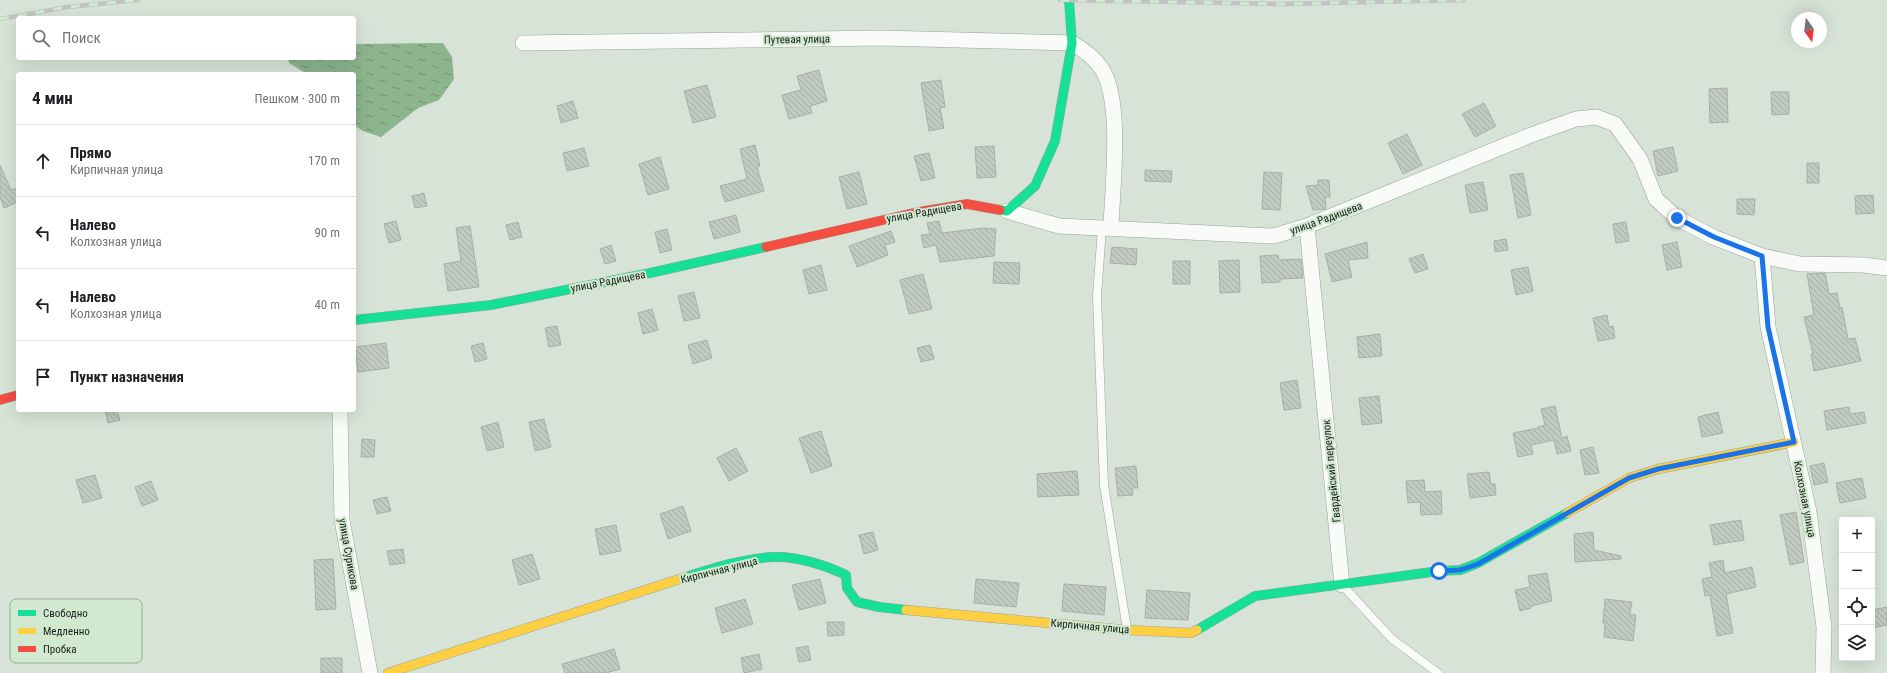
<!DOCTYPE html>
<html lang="ru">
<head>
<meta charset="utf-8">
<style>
  body { margin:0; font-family:"Roboto Condensed",sans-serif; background:#f6f6f6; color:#202124 }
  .controls { position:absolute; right:12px; bottom:12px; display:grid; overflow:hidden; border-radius:4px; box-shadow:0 4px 16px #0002 }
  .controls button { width:36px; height:36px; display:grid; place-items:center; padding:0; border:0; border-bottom:1px solid #e0e0e0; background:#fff; color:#202124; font:20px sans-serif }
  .compass { position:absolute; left:1791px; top:12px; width:36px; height:36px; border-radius:50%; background:#fff; box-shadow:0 4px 16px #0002; rotate:166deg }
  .stop { position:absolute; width:12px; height:12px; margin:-9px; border:3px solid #1a73e8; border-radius:50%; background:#fff }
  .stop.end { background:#1a73e8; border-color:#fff; box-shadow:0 1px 4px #0008 }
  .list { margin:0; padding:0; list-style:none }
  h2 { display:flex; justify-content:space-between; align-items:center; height:52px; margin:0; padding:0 16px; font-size:17px }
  h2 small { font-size:13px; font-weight:400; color:#757577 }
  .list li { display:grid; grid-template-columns:26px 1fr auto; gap:12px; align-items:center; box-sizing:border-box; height:72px; padding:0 16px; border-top:1px solid #e0e0e0 }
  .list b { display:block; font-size:15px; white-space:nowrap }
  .list p { margin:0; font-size:13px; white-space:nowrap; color:#757577 }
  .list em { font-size:13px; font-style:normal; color:#757577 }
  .icon { flex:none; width:22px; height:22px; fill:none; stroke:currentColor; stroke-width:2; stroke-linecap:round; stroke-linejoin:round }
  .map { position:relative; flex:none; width:1887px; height:673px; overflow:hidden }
  .search { position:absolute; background:#fff; box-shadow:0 4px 16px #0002; left:16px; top:16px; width:340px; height:44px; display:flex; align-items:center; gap:10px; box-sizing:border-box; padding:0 14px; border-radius:4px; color:#757577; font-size:15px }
  .panel { position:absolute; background:#fff; box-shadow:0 4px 16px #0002; left:16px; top:72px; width:340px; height:340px; border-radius:4px }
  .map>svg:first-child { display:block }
  .water { fill:url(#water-ripples) }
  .building { fill:url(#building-back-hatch); stroke:#a7b0a7 }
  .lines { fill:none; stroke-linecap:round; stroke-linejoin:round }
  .lane-casing { stroke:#9aa49a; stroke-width:9 }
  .street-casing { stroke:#9aa49a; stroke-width:16 }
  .fast-casing { stroke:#9aa49a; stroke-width:10 }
  .slow-casing { stroke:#9aa49a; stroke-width:10 }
  .jam-casing { stroke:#9aa49a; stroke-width:10 }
  .lane { stroke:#f9fbf9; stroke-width:8 }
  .street { stroke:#f9fbf9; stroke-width:15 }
  .fast { stroke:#16e098; stroke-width:9 }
  .slow { stroke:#ffcf43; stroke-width:9 }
  .jam { stroke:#f24e42; stroke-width:9 }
  .rail-casing { stroke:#c0c3c0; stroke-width:4.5 }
  .rail { stroke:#d2e9d1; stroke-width:3; stroke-dasharray:9; stroke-linecap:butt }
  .route { stroke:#1a73e8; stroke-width:5 }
  .labels { text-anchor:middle; stroke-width:4; stroke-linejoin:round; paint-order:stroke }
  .street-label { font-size:11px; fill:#192119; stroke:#d2e9d1 }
  .key { fill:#d2e9d1; stroke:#9aad9a; stroke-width:1 }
  .key-label { font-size:11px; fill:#192119 }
</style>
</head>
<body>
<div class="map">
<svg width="1887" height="673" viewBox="0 0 1887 673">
  <defs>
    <pattern id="water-ripples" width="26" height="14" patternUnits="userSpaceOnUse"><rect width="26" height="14" fill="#8cb48d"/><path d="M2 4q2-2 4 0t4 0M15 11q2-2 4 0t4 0" fill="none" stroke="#729272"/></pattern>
    <pattern id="building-back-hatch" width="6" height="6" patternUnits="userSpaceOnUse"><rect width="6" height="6" fill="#c0cac0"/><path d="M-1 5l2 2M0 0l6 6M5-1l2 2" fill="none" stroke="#a4ada4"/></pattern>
  </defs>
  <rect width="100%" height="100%" fill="#d7e3d7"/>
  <path class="water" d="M443 43 452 57 454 79 439 100 418 108 381 137 363 131 354 125V74H307L289 63 288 58H354V44Z"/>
  <path class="building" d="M819 70 827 101 810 106 812 113 789 119 782 95 801 90 797 76Z
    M941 80 945 107 940 108 944 128 929 131 921 83Z
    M707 85 716 117 693 123 684 91Z
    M1727 88 1728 122 1710 123 1709 89Z
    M1771 92H1789V114L1772 115Z
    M573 101 578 118 561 123 557 106Z
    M1484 103 1496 126 1475 137 1462 114Z
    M1407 134 1422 165 1403 174 1388 143Z
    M755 145 760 166 757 167 764 191 725 202 720 186 747 179 740 149Z
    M994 146 996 177 977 178 975 147Z
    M1673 147 1678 171 1658 176 1653 151Z
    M584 148 589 166 567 171 563 153Z
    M929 153 935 178 921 181 914 156Z
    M660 157 669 189 648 195 639 164Z
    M1807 163H1819V183H1807Z
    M0 165 11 190 18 188V202L4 208 0 197Z
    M1145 170 1172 171 1171 182 1145 181Z
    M859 172 867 204 847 209 839 177Z
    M1264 172 1282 173 1280 210 1262 209Z
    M1523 173 1531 215 1518 218 1510 175Z
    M1318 180H1329L1330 197H1325L1326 209 1313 210 1306 186 1318 185Z
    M1483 182 1488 210 1470 213 1465 185Z
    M424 193 427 206 415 208 412 196Z
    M1873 195 1874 213 1856 214 1855 196Z
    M1737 199H1755L1754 215 1737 214Z
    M736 215 740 232 714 239 709 222Z
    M396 221 401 240 389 243 384 224Z
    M939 221 942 233 983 228 996 229 994 256 940 262 936 245 924 248 921 235 930 234 927 223Z
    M518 222 522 237 510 240 506 225Z
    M1626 222 1629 241 1616 243 1613 224Z
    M470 226 479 287 448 291 444 264 461 261 456 228Z
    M667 229 672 250 660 253 655 232Z
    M891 231 895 242 885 245 888 255 857 267 849 246Z
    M1506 239 1508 250 1495 252 1494 241Z
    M1367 242 1368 258 1348 260 1352 277 1332 282 1325 254Z
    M1677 242 1682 267 1667 270 1662 245Z
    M611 245 616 261 605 264 600 249Z
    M1112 247 1137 249 1136 265 1110 263Z
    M1423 254 1428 269 1415 273 1409 259Z
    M1278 255 1279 260 1301 259 1303 278 1280 279V282L1262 283 1260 256Z
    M1239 260 1240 292 1220 293 1219 261Z
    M1173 261H1190V284H1173Z
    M994 262 1020 263 1019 284 993 283Z
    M821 265 827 290 809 294 803 270Z
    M1528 267 1533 291 1516 295 1511 270Z
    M1825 273 1829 294 1837 293 1840 308 1842 307 1848 339 1855 338 1861 361 1814 371 1811 354H1813L1804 317 1814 315 1807 274Z
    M923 274 932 309 909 314 900 280Z
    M694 292 700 318 684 321 678 296Z
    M652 309 658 330 643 334 638 313Z
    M1607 315 1609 327 1613 326 1615 338 1598 341 1593 318Z
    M557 326 561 345 549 347 545 328Z
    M1380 334 1382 356 1359 358 1357 337Z
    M707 340 712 358 693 364 688 345Z
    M386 343 389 368 358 372 355 347Z
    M483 343 487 359 475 362 471 346Z
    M930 345 934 359 921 362 917 348Z
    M1297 380 1301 408 1284 410 1280 383Z
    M1379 396 1382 423 1362 425 1359 398Z
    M1555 406 1562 438 1567 436 1571 451 1557 454 1554 440 1531 445 1533 454 1518 457 1513 433 1538 428V427L1545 425 1541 409Z
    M1849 407 1850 414 1864 412 1866 423 1827 430 1824 411Z
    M105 410H117L120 420 108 423Z
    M1718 412 1723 433 1702 437 1698 417Z
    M544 419 551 447 535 451 529 422Z
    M498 422 504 447 487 451 481 427Z
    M821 431 832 466 811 473 799 438Z
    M362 439 375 440 374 457H361Z
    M1593 447 1599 473 1585 475 1580 450Z
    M736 448 748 471 729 481 717 458Z
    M1824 463 1828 482 1814 485 1810 466Z
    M1136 466 1138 488H1132L1133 495 1118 496 1115 468Z
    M1077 471 1079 495 1038 497 1037 474Z
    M1489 472 1491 484H1495L1496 495 1470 498 1467 474Z
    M95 475 102 498 83 503 76 480Z
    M1862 478 1866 498 1840 503 1836 483Z
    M1424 480 1425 492 1441 491 1442 514 1421 515 1420 502 1408 503 1406 481Z
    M151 481 158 500 142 506 135 487Z
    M387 497 391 511 377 514 373 500Z
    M683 506 691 531 668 539 660 514Z
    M1796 512 1804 562 1790 565 1780 515Z
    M1741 520 1744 540 1714 545 1710 525Z
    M616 525 621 551 600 555 595 529Z
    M873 532 878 550 864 554 859 535Z
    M1593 532 1594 550 1621 556V559L1575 562 1574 534Z
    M403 549 405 563 390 565 387 551Z
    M532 554 540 579 519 585 512 560Z
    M333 559 336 609 316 610 314 560Z
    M1723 560 1725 573 1752 567 1756 587 1726 594 1733 633 1717 636 1710 595 1705 596 1702 579 1712 577 1709 563Z
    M1547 573 1552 601 1531 606V608L1520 611 1515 590 1530 587 1528 576Z
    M820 579 826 603 799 610 792 585Z
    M976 579 1019 583 1016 607 974 603Z
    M1064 584 1106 587 1104 615 1062 611Z
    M1147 590 1190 593 1188 620 1145 618Z
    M745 599 753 624 722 633 715 608Z
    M1605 599 1632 602 1630 614 1636 615 1633 641 1604 637 1605 623H1603Z
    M1887 607V625L1872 628V610Z
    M827 622H844V635L828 636Z
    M808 646 811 660 799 662 796 648Z
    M614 649 620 669 606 673H565L562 664Z
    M759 654 762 669 744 673 741 658Z
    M321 658H342V673H321Z"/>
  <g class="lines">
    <g class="lane-casing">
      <path id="lane" d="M1102 228 1097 296 1104 485 1127 629
        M1344 587 1392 639 1438 673"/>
    </g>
    <g class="street-casing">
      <path id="street" d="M523 43 881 38 1072 43C1084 50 1094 57 1102 69 1123 103 1112 188 1111 229
        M1007 211 1059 226 1274 236 1307 226 1531 135 1576 119 1596 117 1615 124 1640 159 1656 199 1677 218 1713 237 1762 256 1800 264 1864 265 1887 268
        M1307 226 1342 585
        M1762 256 1768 327 1809 512 1824 627 1823 673
        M340 410 342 520 370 673"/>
    </g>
    <g class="fast-casing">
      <path id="fast" d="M1000 210 1007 211 1035 186 1055 141 1072 43 1069 0
        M354 320 491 305 650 273 766 247
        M686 577C714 568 745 558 774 557 797 556 825 565 846 575L847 588 857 602 879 607 906 610
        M1197 630 1255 596 1439 571 1460 570 1478 563 1567 513"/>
    </g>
    <g class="slow-casing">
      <path id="slow" d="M1567 513 1629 478 1658 469 1794 442
        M906 610 1127 630 1191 633 1197 630
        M388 673 686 577"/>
    </g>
    <g class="jam-casing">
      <path id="jam" d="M766 247 918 212 967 204 1000 210
        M0 400 18 395"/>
    </g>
    <use href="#lane" class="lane"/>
    <use href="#street" class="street"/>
    <use href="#fast" class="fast"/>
    <use href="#slow" class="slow"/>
    <use href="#jam" class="jam"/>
    <g class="rail-casing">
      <path id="rail" d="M1060 0 1280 4 1463 0
        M0 19 68 7 138 0"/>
    </g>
    <use href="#rail" class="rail"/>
  </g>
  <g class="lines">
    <path class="route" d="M1439 571 1460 570 1478 564 1629 478 1658 469 1794 442 1768 327 1762 256 1714 237 1677 218"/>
  </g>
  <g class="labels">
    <g class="street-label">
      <text transform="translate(797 39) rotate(-1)" y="4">Путевая улица</text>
      <text transform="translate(924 212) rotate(-10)" y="4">улица Радищева</text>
      <text transform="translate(1326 218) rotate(-20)" y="4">улица Радищева</text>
      <text transform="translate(608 281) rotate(-11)" y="4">улица Радищева</text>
      <text transform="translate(1331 471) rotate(-96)" y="4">Гвардейский переулок</text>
      <text transform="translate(1805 499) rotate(79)" y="4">Колхозная улица</text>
      <text transform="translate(349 554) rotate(80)" y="4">улица Сурикова</text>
      <text transform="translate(719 570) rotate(-14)" y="4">Кирпичная улица</text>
      <text transform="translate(1090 626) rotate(5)" y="4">Кирпичная улица</text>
    </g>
  </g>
  <rect x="10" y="599" width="132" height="64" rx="6" class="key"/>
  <rect x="18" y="610" width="18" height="6" fill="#16e098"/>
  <rect x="18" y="628" width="18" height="6" fill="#ffcf43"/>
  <rect x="18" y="646" width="18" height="6" fill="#f24e42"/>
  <g class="key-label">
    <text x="43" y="617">Свободно</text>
    <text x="43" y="635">Медленно</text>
    <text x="43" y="653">Пробка</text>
  </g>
</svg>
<div class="controls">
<button>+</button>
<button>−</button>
<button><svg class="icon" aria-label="locate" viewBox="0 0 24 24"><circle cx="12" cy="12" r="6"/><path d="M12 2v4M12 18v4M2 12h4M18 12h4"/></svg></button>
<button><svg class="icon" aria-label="layers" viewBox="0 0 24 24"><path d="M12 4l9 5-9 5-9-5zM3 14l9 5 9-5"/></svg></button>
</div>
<svg class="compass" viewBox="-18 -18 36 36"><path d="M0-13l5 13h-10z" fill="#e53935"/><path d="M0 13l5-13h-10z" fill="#757577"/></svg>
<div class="stop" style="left:1439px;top:571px"></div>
<div class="stop end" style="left:1677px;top:218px"></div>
<div class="search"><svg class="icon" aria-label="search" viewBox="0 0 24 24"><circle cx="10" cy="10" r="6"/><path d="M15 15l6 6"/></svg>Поиск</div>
<section class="panel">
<h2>4 мин<small>Пешком · 300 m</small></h2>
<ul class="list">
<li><svg class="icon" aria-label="ahead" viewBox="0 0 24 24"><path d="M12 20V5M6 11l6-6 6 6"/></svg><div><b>Прямо</b><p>Кирпичная улица</p></div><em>170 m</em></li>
<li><svg class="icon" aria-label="left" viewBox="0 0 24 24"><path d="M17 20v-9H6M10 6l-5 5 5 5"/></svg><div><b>Налево</b><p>Колхозная улица</p></div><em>90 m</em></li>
<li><svg class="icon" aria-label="left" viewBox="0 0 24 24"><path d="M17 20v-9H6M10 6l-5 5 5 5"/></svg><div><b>Налево</b><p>Колхозная улица</p></div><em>40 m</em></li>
<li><svg class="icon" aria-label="arrive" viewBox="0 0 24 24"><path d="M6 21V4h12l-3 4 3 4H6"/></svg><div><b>Пункт назначения</b></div></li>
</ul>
</section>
</div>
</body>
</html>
